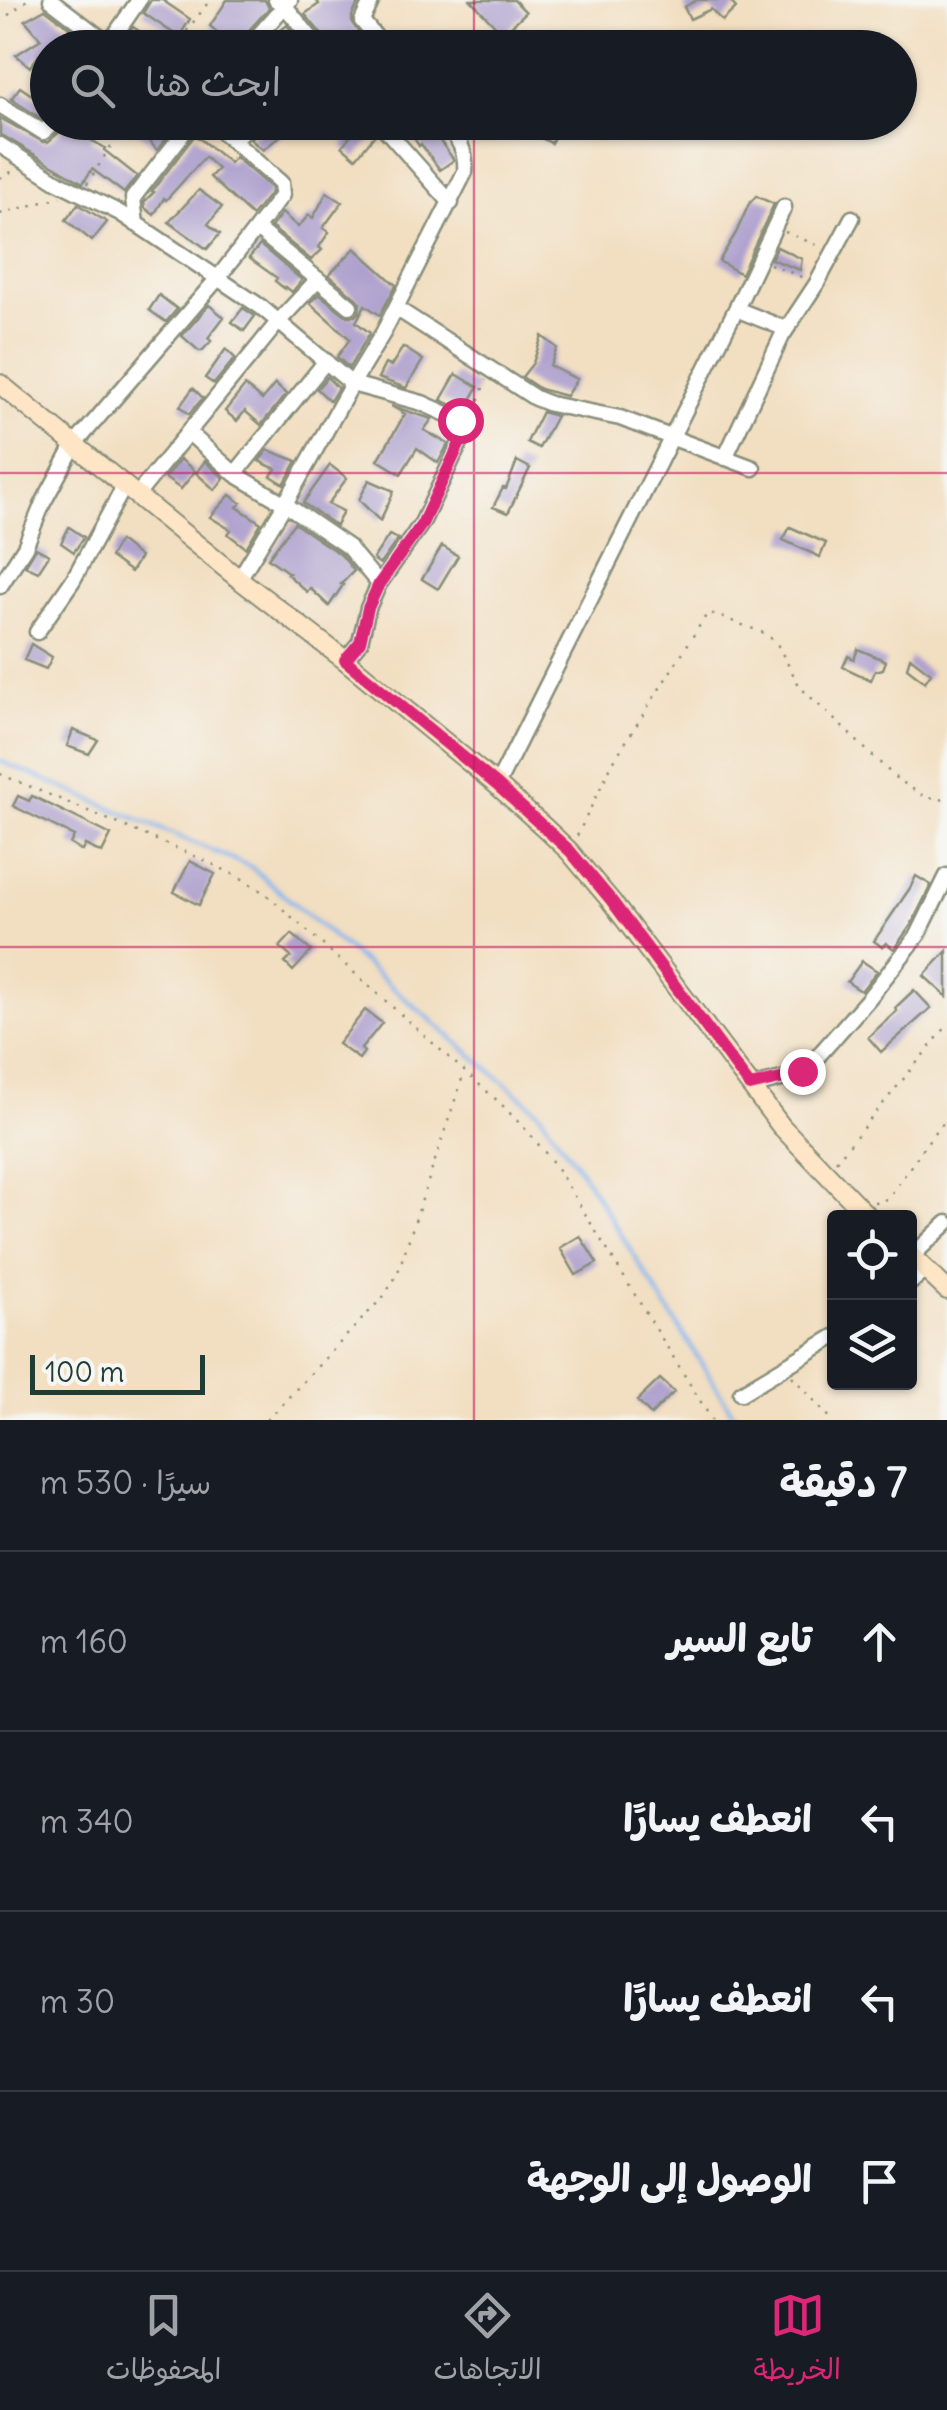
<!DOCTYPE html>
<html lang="ar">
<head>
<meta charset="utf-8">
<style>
  body { margin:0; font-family:Delius,"Playpen Sans Arabic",sans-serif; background:#20242c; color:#f1f3f6; direction:rtl }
  .controls { position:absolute; right:30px; bottom:30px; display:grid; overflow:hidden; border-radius:10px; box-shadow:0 2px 8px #0004 }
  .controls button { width:90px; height:90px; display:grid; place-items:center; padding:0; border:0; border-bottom:2px solid #363941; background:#171b24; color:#f1f3f6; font:50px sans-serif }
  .scale { position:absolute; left:30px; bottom:25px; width:175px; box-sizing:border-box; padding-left:10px; border:5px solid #1f3d34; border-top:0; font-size:28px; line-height:35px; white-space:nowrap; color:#1f3d34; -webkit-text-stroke:8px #f6f6f2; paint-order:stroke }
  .stop { position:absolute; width:30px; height:30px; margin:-22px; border:8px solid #db2777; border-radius:50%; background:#fff }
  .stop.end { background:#db2777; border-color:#fff; box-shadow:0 2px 10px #0008 }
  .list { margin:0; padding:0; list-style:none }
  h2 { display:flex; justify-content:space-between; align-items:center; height:130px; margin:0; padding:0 40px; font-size:42px }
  h2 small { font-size:32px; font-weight:400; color:#9ea1a6 }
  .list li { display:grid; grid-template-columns:65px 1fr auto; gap:30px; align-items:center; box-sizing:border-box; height:180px; padding:0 40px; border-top:2px solid #363941 }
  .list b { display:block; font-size:38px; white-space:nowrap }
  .list em { font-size:32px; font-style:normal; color:#9ea1a6 }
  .icon { flex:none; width:55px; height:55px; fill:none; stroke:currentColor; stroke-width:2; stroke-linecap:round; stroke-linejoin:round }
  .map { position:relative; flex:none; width:947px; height:1420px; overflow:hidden; direction:ltr }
  .search { position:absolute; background:#171b24; box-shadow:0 2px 8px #0004; left:30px; right:30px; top:30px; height:110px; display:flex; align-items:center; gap:25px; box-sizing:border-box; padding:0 35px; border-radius:55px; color:#9ea1a6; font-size:38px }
  .sheet { height:850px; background:#171b24 }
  nav { display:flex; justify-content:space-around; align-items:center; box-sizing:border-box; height:140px; border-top:2px solid #363941; background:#171b24; font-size:28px; color:#9ea1a6 }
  nav a { display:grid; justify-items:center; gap:5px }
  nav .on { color:#db2777 }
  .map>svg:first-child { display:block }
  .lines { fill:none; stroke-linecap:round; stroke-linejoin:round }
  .stream { stroke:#80b4ee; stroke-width:4 }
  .building { fill:#afa1ce }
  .street-casing { stroke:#888e7a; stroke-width:19 }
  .secondary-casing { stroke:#888e7a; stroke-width:22 }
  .path { stroke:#888e7a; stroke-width:2.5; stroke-dasharray:2.5 8; stroke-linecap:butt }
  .street { stroke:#fff; stroke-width:14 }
  .secondary { stroke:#fde5c5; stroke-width:18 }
  .route { stroke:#db2777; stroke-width:12 }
  .grid { fill:none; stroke:#c2185b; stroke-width:2.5; stroke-opacity:0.55 }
</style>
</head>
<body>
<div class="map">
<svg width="947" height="1420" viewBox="0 0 947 1420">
  <rect width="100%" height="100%" fill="#f6f6f2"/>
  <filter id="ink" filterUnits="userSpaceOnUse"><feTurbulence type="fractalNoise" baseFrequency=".01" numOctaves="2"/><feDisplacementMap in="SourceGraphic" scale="20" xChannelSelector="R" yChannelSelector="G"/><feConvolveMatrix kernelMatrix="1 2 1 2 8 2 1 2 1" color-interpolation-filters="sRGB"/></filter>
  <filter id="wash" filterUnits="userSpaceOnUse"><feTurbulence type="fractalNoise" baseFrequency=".0048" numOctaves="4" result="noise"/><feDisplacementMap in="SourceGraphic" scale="40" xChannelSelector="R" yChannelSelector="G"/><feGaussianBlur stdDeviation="2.25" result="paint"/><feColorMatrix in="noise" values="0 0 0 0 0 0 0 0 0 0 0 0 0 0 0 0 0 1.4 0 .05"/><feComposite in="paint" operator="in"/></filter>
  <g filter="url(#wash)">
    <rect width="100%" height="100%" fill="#f2dec0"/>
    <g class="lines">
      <path class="stream" d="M0 761 251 867 539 1112 581 1171 737 1420"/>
    </g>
    <g id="blocks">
      <path class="building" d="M151 0H162L190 19 179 37 143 13Z
        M227 0H265L269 8 239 41 237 48H218L226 40 210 26Z
        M316 0H360L352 16V23L371 48H330L327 41 305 14 319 4Z
        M471 0H514L526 12 503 34Z
        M697 0H729L736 8 722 21 711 9 690 19 684 7Z
        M45 9 96 47V48H48V62L39 55 30 67 16 55 41 39 25 20Z
        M287 25 305 48H262L276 32 278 33Z
        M133 27 142 33 156 48H141L124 40Z
        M20 87 48 106V114L42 119 11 99Z
        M0 118 43 142H48L62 130 65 122H100L91 140 105 148 104 150 137 176 124 193 92 169 83 183 0 134Z
        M126 122H157L169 135 157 150 150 142Z
        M262 122H272L284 133 263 150 250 139 260 130Z
        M404 122H426L454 160 440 170 421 144 419 146Z
        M530 122H554L560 126 551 143 526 130Z
        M360 124 374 136 356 158 342 146Z
        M195 135 230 163 235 157 271 188V192L252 216 210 177 218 169 205 157 166 200 164 198 154 215 145 208 144 202 154 192 152 191Z
        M199 190 222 207 208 224 220 234 207 249 169 222Z
        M327 192 342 202 323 228 329 232 319 247 322 250 311 260 271 227 282 213 298 227 309 215 313 218Z
        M756 196 774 204 741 274 719 261 736 233 749 204Z
        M78 204 107 222 92 241 66 220Z
        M260 245 302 280 292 292 286 287 285 289 275 281 277 278 249 258Z
        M777 247 802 259 800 270 771 259Z
        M355 248 396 285 380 315 365 305 356 322 370 333 349 368 337 357 350 339 310 303 319 294 347 316H355L359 312 360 303 357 299 329 275Z
        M159 295 177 309 166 322 149 310Z
        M209 305 224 317 208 338 211 341 202 351H199L182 336Z
        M243 308 255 316 244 331 232 322Z
        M542 336 557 348 550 366 577 379 566 396 540 389 522 377 533 363Z
        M403 347 423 360 406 388 378 378 385 364 391 366Z
        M226 349 235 358 214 384 205 378Z
        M456 374 478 387 465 411 441 400Z
        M327 377 338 388 330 401 317 389Z
        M275 384 286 394 261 425 245 411 237 421 225 411 245 386 262 400Z
        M193 388 203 398 189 414 180 406Z
        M391 406 432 419 424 430 448 444 438 463 417 448 401 474 378 460 405 414Z
        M542 412 556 416 539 448 527 442Z
        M268 450 297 461 284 484 271 476 276 469 259 461Z
        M180 459 195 471 181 489 165 478Z
        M205 461 224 478 215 490 196 473Z
        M517 461 530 468 508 513 493 507 503 488 506 489Z
        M330 465 347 478 328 504 343 511 336 526 303 503Z
        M369 480 394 491 380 521 359 500Z
        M230 495 241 503 237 507 261 523 246 548 228 534 231 530 210 517Z
        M294 523 341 555 354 571 341 584 343 585 329 606 310 588 307 592 287 574 289 573 268 558Z
        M69 527 84 537 74 552 61 543Z
        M790 527 826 543 820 557 783 540Z
        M389 535 398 539 380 564 373 559Z
        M119 541 140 557 131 572 110 557Z
        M442 546 458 556 438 589 422 579Z
        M36 548 49 555 38 572 25 566Z
        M31 644 52 657 46 669 24 660Z
        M858 649 886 661 883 669 875 671 871 680 843 667 848 656 854 659Z
        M910 657 931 673 925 682 907 668Z
        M73 730 98 740 89 754 67 746Z
        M18 796 29 801 32 796 111 835 102 853 85 845 82 851 70 844 74 836 13 806Z
        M190 861 215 874 199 905 174 892Z
        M916 876 931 885 911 925 894 949 886 943 882 947 874 941 910 888Z
        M292 934 311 951 293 971 285 963 291 957 280 947Z
        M947 951V997L924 976Z
        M862 961 877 971 861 991 847 982Z
        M914 990 931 1008 881 1052 868 1037 897 1011 895 1008Z
        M365 1010 382 1023 361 1049 364 1052 359 1059 338 1044Z
        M580 1236 597 1263 576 1275 560 1248Z
        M660 1379 674 1392 651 1415 637 1401Z"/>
    </g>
  </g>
  <g filter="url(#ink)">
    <use href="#blocks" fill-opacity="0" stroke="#888e7a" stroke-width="2.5"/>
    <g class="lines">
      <g class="street-casing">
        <path id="street" d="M51 0 114 48
          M276 0 285 6 319 48
          M372 0 362 21 385 48
          M106 48 139 0
          M247 48 290 0
          M0 105 43 132 55 122
          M379 122 451 203
          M233 141 252 122
          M0 145 58 182 120 213 261 307 352 384 285 504 239 579
          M136 224 133 198 192 122
          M257 229 350 306
          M396 308 535 398 550 404 620 418 753 468
          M736 309 786 329
          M188 432 235 474 285 504 348 547 379 584
          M725 458 782 336 817 283 852 218
          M235 474 326 361
          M137 495 279 321 318 279
          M0 586 25 547 43 503 75 444 218 278 282 195 281 183 211 122
          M37 632 73 580 125 485
          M345 660 360 642 368 608 379 584 422 523 469 424 422 403 352 384 383 333 465 172C467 151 458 139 445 122
          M497 785 736 309 784 207
          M750 1087 793 1076 811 1064 869 998 918 935 947 876
          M911 1257 947 1223
          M910 1283 925 1270
          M741 1393 834 1337"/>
      </g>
      <g class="secondary-casing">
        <path id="secondary" d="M0 384 239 579 345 660 497 785 546 829 569 851 611 901 781 1126 869 1218
          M910 1255 947 1290"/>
      </g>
      <path class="path" d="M0 22 27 0
        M174 48 210 0
        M0 178 13 171
        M87 184 126 122
        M0 214 61 197
        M785 232 819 246
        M770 264 804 278
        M475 410 486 380
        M0 774 204 860 241 878 266 894 500 1103 530 1134 555 1165 712 1420
        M577 836 613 762 707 614H713L764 633 776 642 800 687 896 778 925 797 947 800
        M836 1161 947 1026
        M874 1202 883 1201 890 1196 936 1130 947 1120
        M792 1376 832 1420
        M267 1420 384 1296 397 1275 464 1073"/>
      <use href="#street" class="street"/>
      <use href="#secondary" class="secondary"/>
    </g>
  </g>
  <g class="lines" filter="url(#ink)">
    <path class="route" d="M460 420 469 424 422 524 379 584 368 608 360 642 345 660 497 785 570 851 611 900 750 1086 793 1076 802 1071"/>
  </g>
  <path class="grid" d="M474 0V48M474 122V1420M0 473H947M0 947H947"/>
</svg>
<div class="controls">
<button><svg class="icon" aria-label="locate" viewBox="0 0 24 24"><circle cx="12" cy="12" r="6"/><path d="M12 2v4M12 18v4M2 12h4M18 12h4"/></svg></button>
<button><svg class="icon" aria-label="layers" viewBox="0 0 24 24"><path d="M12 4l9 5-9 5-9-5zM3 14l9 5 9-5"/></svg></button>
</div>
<div class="scale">100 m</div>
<div class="stop" style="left:460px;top:420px"></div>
<div class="stop end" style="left:802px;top:1071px"></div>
<div class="search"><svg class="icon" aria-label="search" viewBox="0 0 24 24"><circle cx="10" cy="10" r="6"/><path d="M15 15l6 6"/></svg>ابحث هنا</div>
</div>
<section class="sheet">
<h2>7 دقيقة<small>سيرًا · 530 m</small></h2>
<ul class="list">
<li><svg class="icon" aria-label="ahead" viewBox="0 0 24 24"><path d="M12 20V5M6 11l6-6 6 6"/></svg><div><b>تابع السير</b></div><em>160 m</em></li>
<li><svg class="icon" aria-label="left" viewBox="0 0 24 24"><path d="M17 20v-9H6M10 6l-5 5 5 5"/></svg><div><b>انعطف يسارًا</b></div><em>340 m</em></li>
<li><svg class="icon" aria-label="left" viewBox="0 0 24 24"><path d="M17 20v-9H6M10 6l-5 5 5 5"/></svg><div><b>انعطف يسارًا</b></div><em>30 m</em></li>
<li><svg class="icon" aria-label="arrive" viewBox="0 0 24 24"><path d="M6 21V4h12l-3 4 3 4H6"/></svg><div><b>الوصول إلى الوجهة</b></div></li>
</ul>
</section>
<nav>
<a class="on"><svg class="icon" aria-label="map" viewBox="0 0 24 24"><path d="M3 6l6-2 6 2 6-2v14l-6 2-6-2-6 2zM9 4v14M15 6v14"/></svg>الخريطة</a>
<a><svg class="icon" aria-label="directions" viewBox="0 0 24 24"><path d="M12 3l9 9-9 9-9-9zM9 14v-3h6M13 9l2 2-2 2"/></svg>الاتجاهات</a>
<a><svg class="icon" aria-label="saved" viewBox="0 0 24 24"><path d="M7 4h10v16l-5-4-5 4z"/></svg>المحفوظات</a>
</nav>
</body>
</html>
